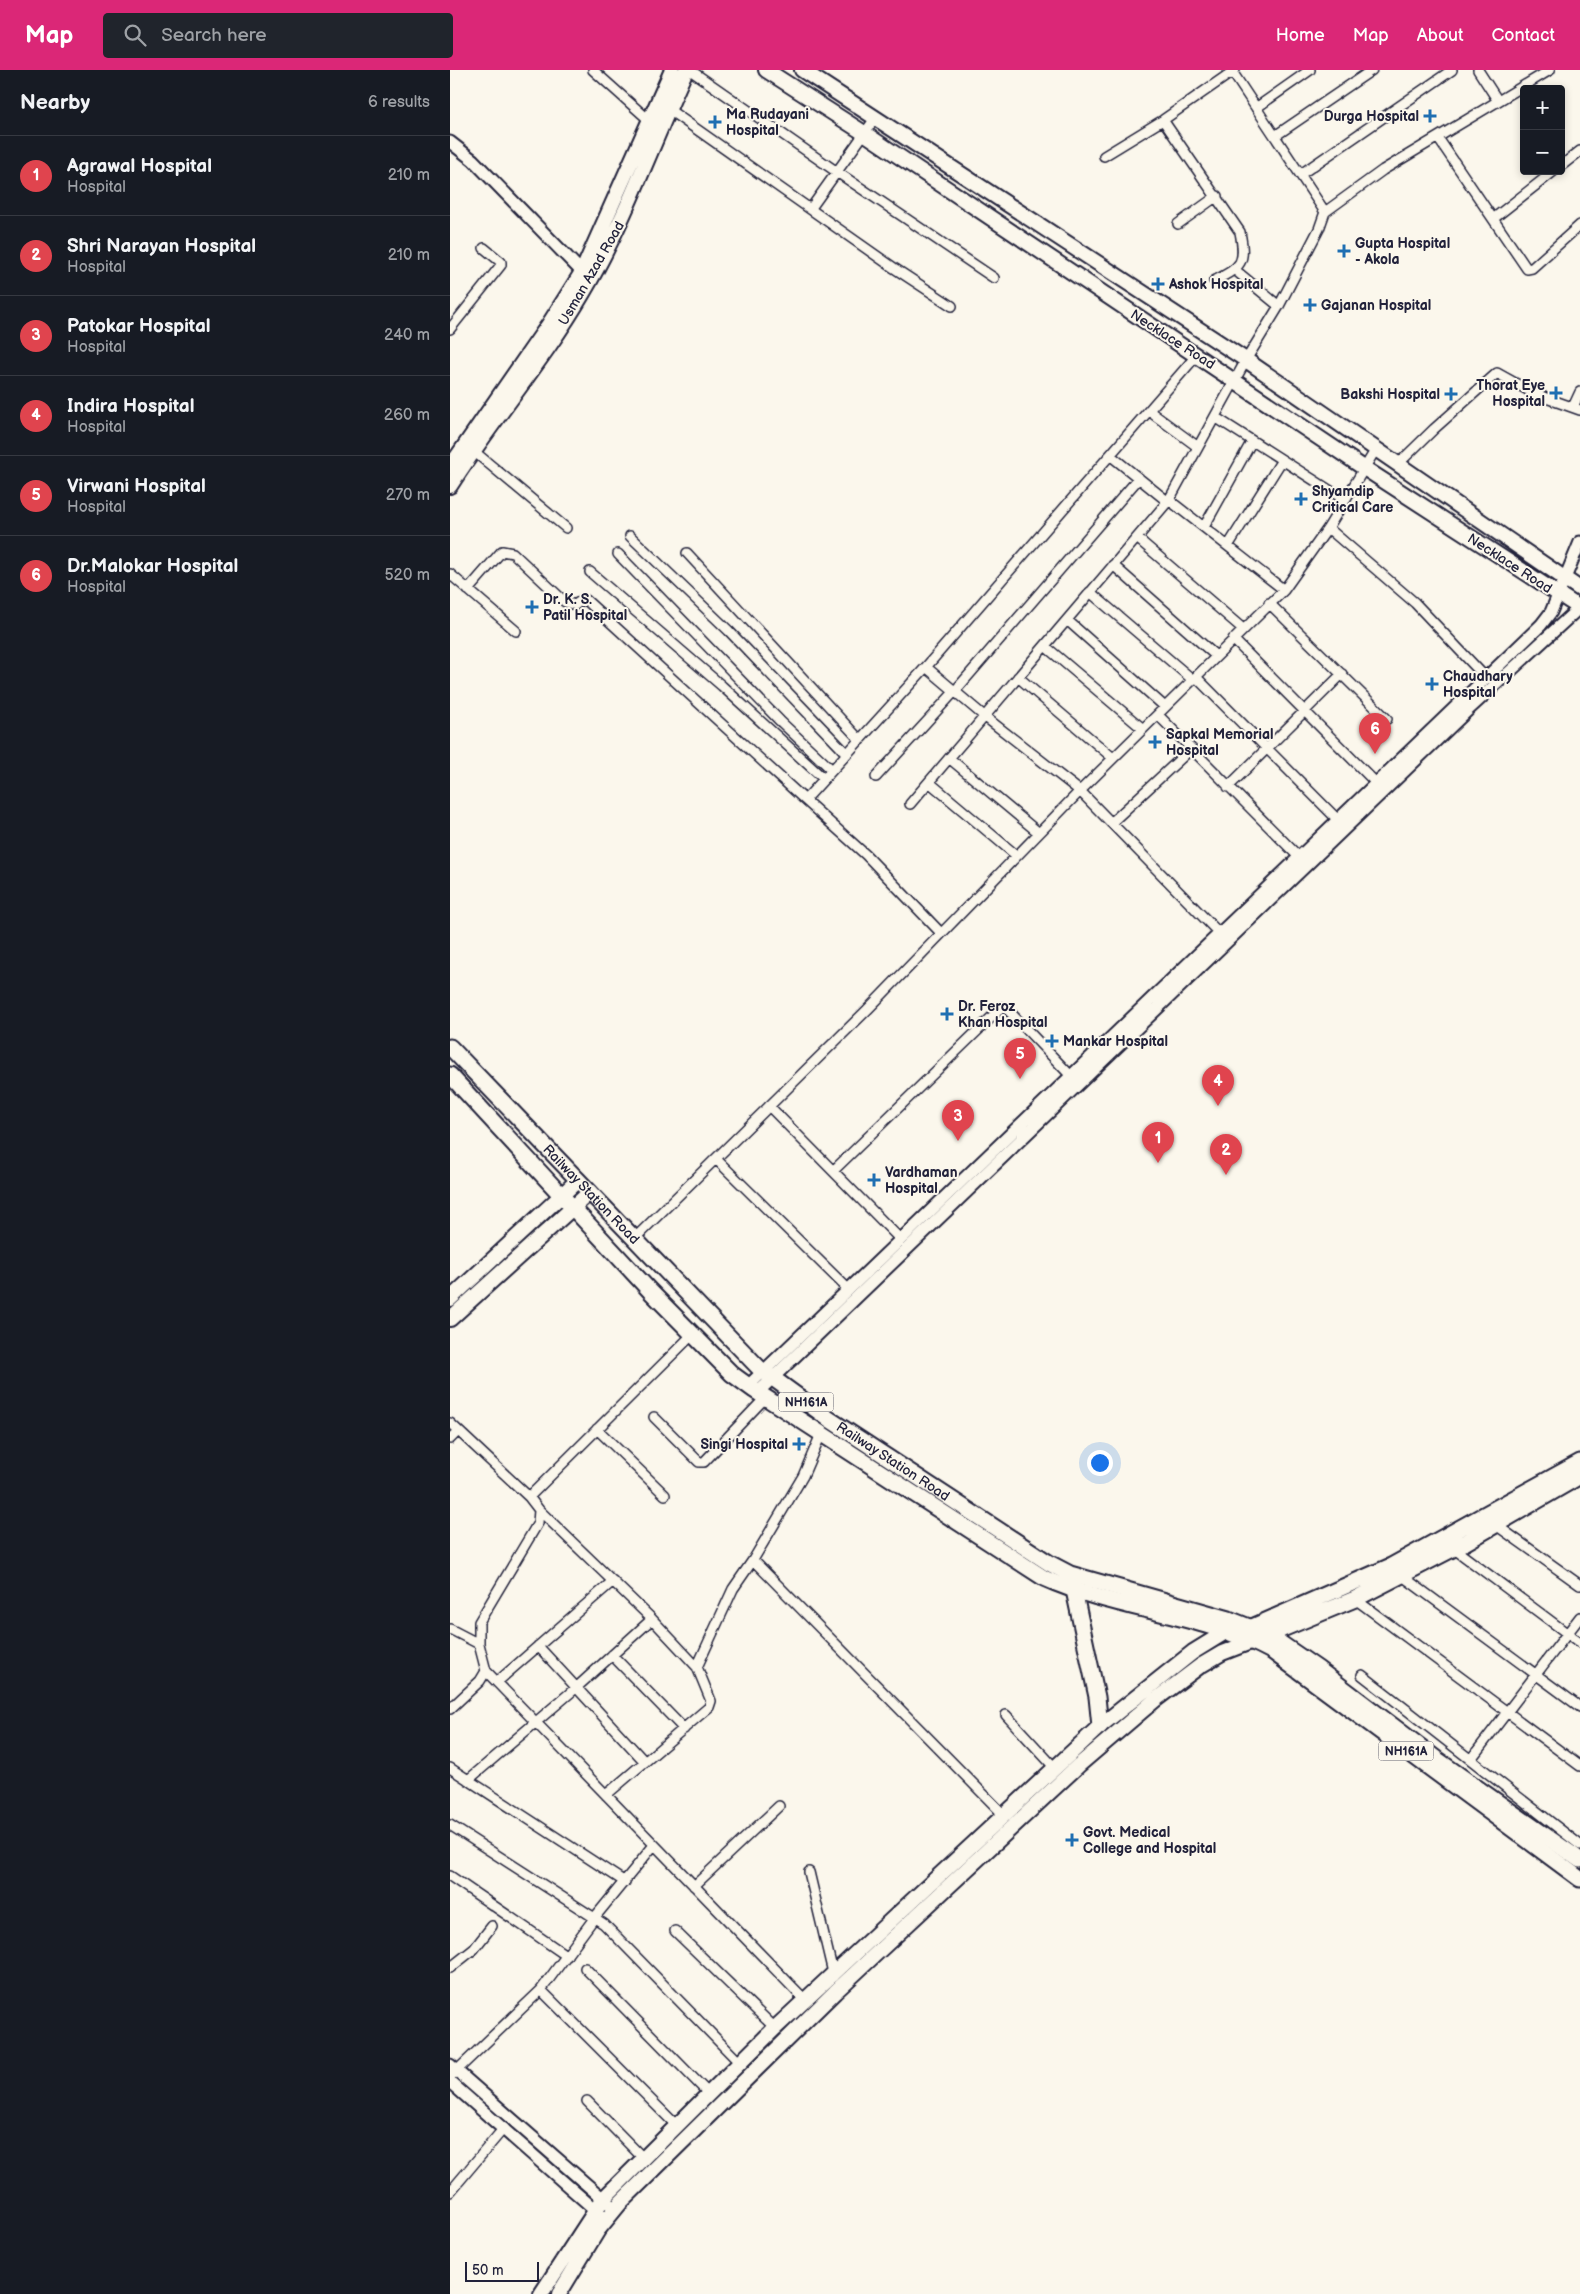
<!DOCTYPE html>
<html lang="en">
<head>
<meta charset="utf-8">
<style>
  body { margin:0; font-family:"Balsamiq Sans",sans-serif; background:#20242c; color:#f1f3f6 }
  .controls { position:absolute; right:15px; top:15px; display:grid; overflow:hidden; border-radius:5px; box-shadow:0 2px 8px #0003 }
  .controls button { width:45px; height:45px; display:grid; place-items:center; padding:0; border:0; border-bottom:1px solid #363941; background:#171b24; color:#f1f3f6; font:25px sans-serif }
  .scale { position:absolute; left:15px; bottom:12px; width:74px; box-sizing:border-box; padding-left:5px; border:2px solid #22223b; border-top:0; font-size:14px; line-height:18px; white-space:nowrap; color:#22223b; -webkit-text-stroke:4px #fbf7ec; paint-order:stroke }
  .you { position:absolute; left:649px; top:1392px; width:18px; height:18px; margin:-12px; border:4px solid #fff; border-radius:50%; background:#1a73e8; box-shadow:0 0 0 8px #1a73e833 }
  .badge { display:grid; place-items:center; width:32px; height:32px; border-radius:50%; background:#db2777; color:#fff; font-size:16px; font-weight:700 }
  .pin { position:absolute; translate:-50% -41px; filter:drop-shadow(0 1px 2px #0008) }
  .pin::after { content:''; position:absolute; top:26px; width:18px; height:15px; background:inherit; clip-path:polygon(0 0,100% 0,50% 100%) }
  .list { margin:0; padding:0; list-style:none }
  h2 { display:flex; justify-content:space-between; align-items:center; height:65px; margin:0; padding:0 20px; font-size:21px }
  h2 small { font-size:16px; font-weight:400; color:#9ea1a6 }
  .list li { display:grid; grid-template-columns:32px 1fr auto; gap:15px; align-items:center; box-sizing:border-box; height:80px; padding:0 20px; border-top:1px solid #363941 }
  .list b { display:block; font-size:19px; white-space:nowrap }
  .list p { margin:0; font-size:16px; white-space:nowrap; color:#9ea1a6 }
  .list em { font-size:16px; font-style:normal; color:#9ea1a6 }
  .icon { flex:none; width:28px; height:28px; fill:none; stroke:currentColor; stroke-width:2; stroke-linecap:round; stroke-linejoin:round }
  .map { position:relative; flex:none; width:1130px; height:2224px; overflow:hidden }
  header { display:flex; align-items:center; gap:30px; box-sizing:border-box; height:70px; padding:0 25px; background:#db2777; color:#fff }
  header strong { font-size:24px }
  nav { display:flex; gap:28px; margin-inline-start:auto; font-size:18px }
  .search { width:350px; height:45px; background:#20242c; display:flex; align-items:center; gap:12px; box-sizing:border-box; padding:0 18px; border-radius:5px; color:#9ea1a6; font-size:19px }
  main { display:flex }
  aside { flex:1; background:#171b24 }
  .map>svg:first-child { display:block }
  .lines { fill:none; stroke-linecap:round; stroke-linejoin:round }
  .minor-casing { stroke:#22223b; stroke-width:12 }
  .tertiary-casing { stroke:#22223b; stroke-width:15 }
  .secondary-casing { stroke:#22223b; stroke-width:18 }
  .primary-casing { stroke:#22223b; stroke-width:19 }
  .trunk-casing { stroke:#22223b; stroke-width:19 }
  .minor { stroke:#fbf7ec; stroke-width:9 }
  .tertiary { stroke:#fbf7ec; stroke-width:11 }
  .secondary { stroke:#fbf7ec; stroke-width:14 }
  .primary { stroke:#fbf7ec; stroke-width:15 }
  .trunk { stroke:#fbf7ec; stroke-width:15 }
  .poi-dot { fill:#1f6fb2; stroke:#fbf7ec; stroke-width:2 }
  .labels { text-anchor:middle; stroke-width:4; stroke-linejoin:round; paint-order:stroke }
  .shield { fill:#fbf7ec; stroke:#636270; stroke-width:1 }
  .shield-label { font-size:12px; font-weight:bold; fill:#22223b }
  .poi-label { font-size:14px; font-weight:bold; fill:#22223b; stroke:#fbf7ec; text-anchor:start }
  .street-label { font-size:14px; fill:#22223b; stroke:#fbf7ec }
</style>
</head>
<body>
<header>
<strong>Map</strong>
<div class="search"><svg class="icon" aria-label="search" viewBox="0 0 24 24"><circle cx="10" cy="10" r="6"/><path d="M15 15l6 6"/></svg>Search here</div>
<nav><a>Home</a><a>Map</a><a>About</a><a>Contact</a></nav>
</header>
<main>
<aside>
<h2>Nearby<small>6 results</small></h2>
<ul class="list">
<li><span class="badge" style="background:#e0444e">1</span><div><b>Agrawal Hospital</b><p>Hospital</p></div><em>210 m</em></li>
<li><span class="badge" style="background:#e0444e">2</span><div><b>Shri Narayan Hospital</b><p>Hospital</p></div><em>210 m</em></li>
<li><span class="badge" style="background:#e0444e">3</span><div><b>Patokar Hospital</b><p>Hospital</p></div><em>240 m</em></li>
<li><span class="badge" style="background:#e0444e">4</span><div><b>Indira Hospital</b><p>Hospital</p></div><em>260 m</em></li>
<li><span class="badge" style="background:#e0444e">5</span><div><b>Virwani Hospital</b><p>Hospital</p></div><em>270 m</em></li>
<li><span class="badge" style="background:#e0444e">6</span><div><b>Dr.Malokar Hospital</b><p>Hospital</p></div><em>520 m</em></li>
</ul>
</aside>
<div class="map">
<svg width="1130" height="2224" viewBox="0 0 1130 2224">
  <rect width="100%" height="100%" fill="#fbf7ec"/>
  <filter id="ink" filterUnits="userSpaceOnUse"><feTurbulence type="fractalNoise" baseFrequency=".02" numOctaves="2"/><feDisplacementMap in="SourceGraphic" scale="10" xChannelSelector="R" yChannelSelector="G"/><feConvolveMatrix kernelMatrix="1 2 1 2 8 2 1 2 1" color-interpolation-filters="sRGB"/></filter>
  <g filter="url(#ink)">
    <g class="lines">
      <g class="minor-casing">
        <path id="minor" d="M143 0 200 51
          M240 0 387 102 544 208
          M781 0 875 142
          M1028 0 1048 31
          M215 37 444 198 502 236
          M806 38 860 0
          M713 50 790 162C796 194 792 196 764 211
          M825 66 922 0
          M988 68 1077 199 1082 198 1130 155
          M654 86 713 50 785 0
          M1111 96 1130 81
          M851 104 1002 0
          M361 138 426 47
          M1043 149 1104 101
          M728 154 767 126
          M785 200 829 236
          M0 259 51 195V192L34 178
          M747 285 476 597 534 646 630 721 770 864
          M1123 337 1130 322
          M699 341 748 377
          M765 347 895 430
          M20 378 116 458
          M660 385 717 431
          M948 394 984 359 1047 303 1085 324 1130 340
          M719 430 834 520
          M754 457 802 371
          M878 458 965 533 1037 609
          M180 466 279 561 397 684
          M687 468 793 559
          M778 476 832 390
          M237 483 410 670
          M168 484 330 651 382 700
          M663 495 766 586
          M140 502 272 616 374 709
          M0 504 66 561
          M18 520 52 481 63 483 115 532 125 535 132 530H136L355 730
          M640 522 743 610
          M819 533 937 649
          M617 550 715 637
          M783 569 927 714
          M595 576 693 659
          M476 597 355 730 416 785 491 863
          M568 607 663 688
          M746 607 892 754
          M708 645 850 788
          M499 688 589 763
          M426 707 505 621 689 408
          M479 712 567 786
          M778 717 892 604
          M460 734 719 430 796 290 829 236 869 159 875 142 933 100 1100 0
          M661 753 741 679
          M319 1036 451 1170
          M266 1089 399 1220
          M383 1101 552 937 557 939 622 1007
          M184 1169 417 940 630 721 834 520 878 458 926 379
          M204 1347 249 1392H254L315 1328
          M0 1353 79 1427 89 1440 88 1453 29 1552V1574L36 1601 30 1611 0 1639
          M147 1359 215 1425
          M0 1369 8 1361
          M79 1427 243 1264
          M89 1440 202 1549 247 1597 261 1631 259 1637 156 1725
          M1046 1455 1130 1515
          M1003 1478 1130 1573
          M303 1490 554 1745
          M951 1505 1130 1637
          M905 1529 1130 1696
          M0 1559 29 1574
          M88 1576 195 1692
          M162 1585 234 1659
          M247 1597 283 1519 303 1490 353 1406 371 1364
          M36 1601 355 1930
          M912 1605 1130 1775
          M47 1612 163 1511
          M556 1645 604 1697
          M1021 1689 1130 1547
          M0 1698 175 1812
          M18 1710 127 1617 202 1549
          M0 1755 154 1854 290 1993
          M359 1802 384 1907
          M0 1806 117 1886
          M244 1816 329 1736
          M225 1861 325 1958
          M0 1898 24 1879 42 1856
          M135 1898 259 2024
          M91 1920 226 2055
          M0 2007 91 1920 145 1847 204 1775
          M137 2031 193 2088
          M0 2122 54 2058"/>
      </g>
      <g class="tertiary-casing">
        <path id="tertiary" d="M0 72 23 90 132 202
          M298 1316 1091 555 1101 542 1130 472
          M307 1323 1018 640 1129 538
          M0 1995 159 2134
          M0 2012 151 2145"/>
      </g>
      <g class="secondary-casing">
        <path id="secondary" d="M316 0 414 63 914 398 1130 538
          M352 0 796 290 1130 519
          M0 397 99 254 132 202 222 0
          M0 416C42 350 94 290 133 223 175 152 202 74 236 0
          M0 1229 128 1110
          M0 1249 140 1122
          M91 2224 153 2129 325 1958 650 1656 743 1582 777 1561
          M109 2224 148 2160 171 2132 385 1922 629 1695 705 1630 750 1596 772 1583 803 1571"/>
      </g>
      <g class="primary-casing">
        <path id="primary" d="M791 1559 802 1557 941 1496 1130 1392
          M808 1569 905 1529 1016 1472 1130 1406"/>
      </g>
      <g class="trunk-casing">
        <g id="trunk">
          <path id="s1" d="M0 977 309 1298 379 1349 599 1493 620 1504 779 1549 817 1564 868 1599 989 1691 1130 1790"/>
          <path d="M0 1005 200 1221 282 1304 304 1320 594 1508C667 1541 752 1543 823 1582L1130 1809"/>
          <path d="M622 1511 647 1627 650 1656"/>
        </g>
      </g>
      <use href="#minor" class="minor"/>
      <use href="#tertiary" class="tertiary"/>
      <use href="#secondary" class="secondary"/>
      <use href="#primary" class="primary"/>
      <use href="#trunk" class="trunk"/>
    </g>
  </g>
  <g class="poi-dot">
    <path d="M977.5 38.5h5v5h5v5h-5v5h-5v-5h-5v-5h5z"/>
    <path d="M262.5 44.5h5v5h5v5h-5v5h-5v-5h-5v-5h5z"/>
    <path d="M891.5 173.5h5v5h5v5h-5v5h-5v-5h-5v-5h5z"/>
    <path d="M705.5 206.5h5v5h5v5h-5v5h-5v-5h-5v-5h5z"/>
    <path d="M857.5 227.5h5v5h5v5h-5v5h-5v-5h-5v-5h5z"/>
    <path d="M1103.5 315.5h5v5h5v5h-5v5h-5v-5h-5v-5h5z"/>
    <path d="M998.5 316.5h5v5h5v5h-5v5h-5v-5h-5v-5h5z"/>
    <path d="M848.5 421.5h5v5h5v5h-5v5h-5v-5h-5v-5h5z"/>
    <path d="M79.5 529.5h5v5h5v5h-5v5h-5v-5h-5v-5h5z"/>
    <path d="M979.5 606.5h5v5h5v5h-5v5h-5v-5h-5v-5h5z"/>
    <path d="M702.5 664.5h5v5h5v5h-5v5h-5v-5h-5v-5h5z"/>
    <path d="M494.5 936.5h5v5h5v5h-5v5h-5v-5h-5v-5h5z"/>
    <path d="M599.5 963.5h5v5h5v5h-5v5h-5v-5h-5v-5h5z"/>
    <path d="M421.5 1102.5h5v5h5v5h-5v5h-5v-5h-5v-5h5z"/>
    <path d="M346.5 1366.5h5v5h5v5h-5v5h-5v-5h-5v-5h5z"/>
    <path d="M619.5 1762.5h5v5h5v5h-5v5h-5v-5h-5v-5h5z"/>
  </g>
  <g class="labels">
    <g class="shield">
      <rect x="328.5" y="1322.5" width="55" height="19" rx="4"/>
      <rect x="928.5" y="1671.5" width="55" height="19" rx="4"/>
    </g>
    <g class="shield-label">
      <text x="356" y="1336">NH161A</text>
      <text x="956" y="1685">NH161A</text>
    </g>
    <g class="poi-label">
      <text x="276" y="49">Ma Rudayani<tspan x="276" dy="16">Hospital</tspan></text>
      <text x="969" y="51" text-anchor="end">Durga Hospital</text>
      <text x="905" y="178">Gupta Hospital<tspan x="905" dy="16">- Akola</tspan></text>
      <text x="719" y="219">Ashok Hospital</text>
      <text x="871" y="240">Gajanan Hospital</text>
      <text x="1095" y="320" text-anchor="end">Thorat Eye<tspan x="1095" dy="16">Hospital</tspan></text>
      <text x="990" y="329" text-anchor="end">Bakshi Hospital</text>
      <text x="862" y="426">Shyamdip<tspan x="862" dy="16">Critical Care</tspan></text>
      <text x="93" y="534">Dr. K. S.<tspan x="93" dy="16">Patil Hospital</tspan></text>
      <text x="993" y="611">Chaudhary<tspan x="993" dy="16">Hospital</tspan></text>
      <text x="716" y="669">Sapkal Memorial<tspan x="716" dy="16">Hospital</tspan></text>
      <text x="508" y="941">Dr. Feroz<tspan x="508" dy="16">Khan Hospital</tspan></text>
      <text x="613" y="976">Mankar Hospital</text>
      <text x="435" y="1107">Vardhaman<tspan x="435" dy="16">Hospital</tspan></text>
      <text x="338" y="1379" text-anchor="end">Singi Hospital</text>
      <text x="633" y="1767">Govt. Medical<tspan x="633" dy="16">College and Hospital</tspan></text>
    </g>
    <g class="street-label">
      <text transform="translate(141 203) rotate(-60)" y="5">Usman Azad Road</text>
      <text transform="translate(723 269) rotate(33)" y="5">Necklace Road</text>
      <text transform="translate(1060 493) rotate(33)" y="5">Necklace Road</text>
      <text dy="5" stroke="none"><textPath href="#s1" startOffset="204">Railway Station Road</textPath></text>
      <text dy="5" stroke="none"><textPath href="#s1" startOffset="609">Railway Station Road</textPath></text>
    </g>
  </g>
</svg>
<div class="controls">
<button>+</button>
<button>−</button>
</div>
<div class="scale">50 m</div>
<div class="you"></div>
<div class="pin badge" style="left:708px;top:1093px;background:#e0444e">1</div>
<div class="pin badge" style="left:776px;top:1105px;background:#e0444e">2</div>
<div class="pin badge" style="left:508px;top:1071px;background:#e0444e">3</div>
<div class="pin badge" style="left:768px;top:1036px;background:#e0444e">4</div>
<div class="pin badge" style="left:570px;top:1009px;background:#e0444e">5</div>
<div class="pin badge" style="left:925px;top:684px;background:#e0444e">6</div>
</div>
</main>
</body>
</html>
